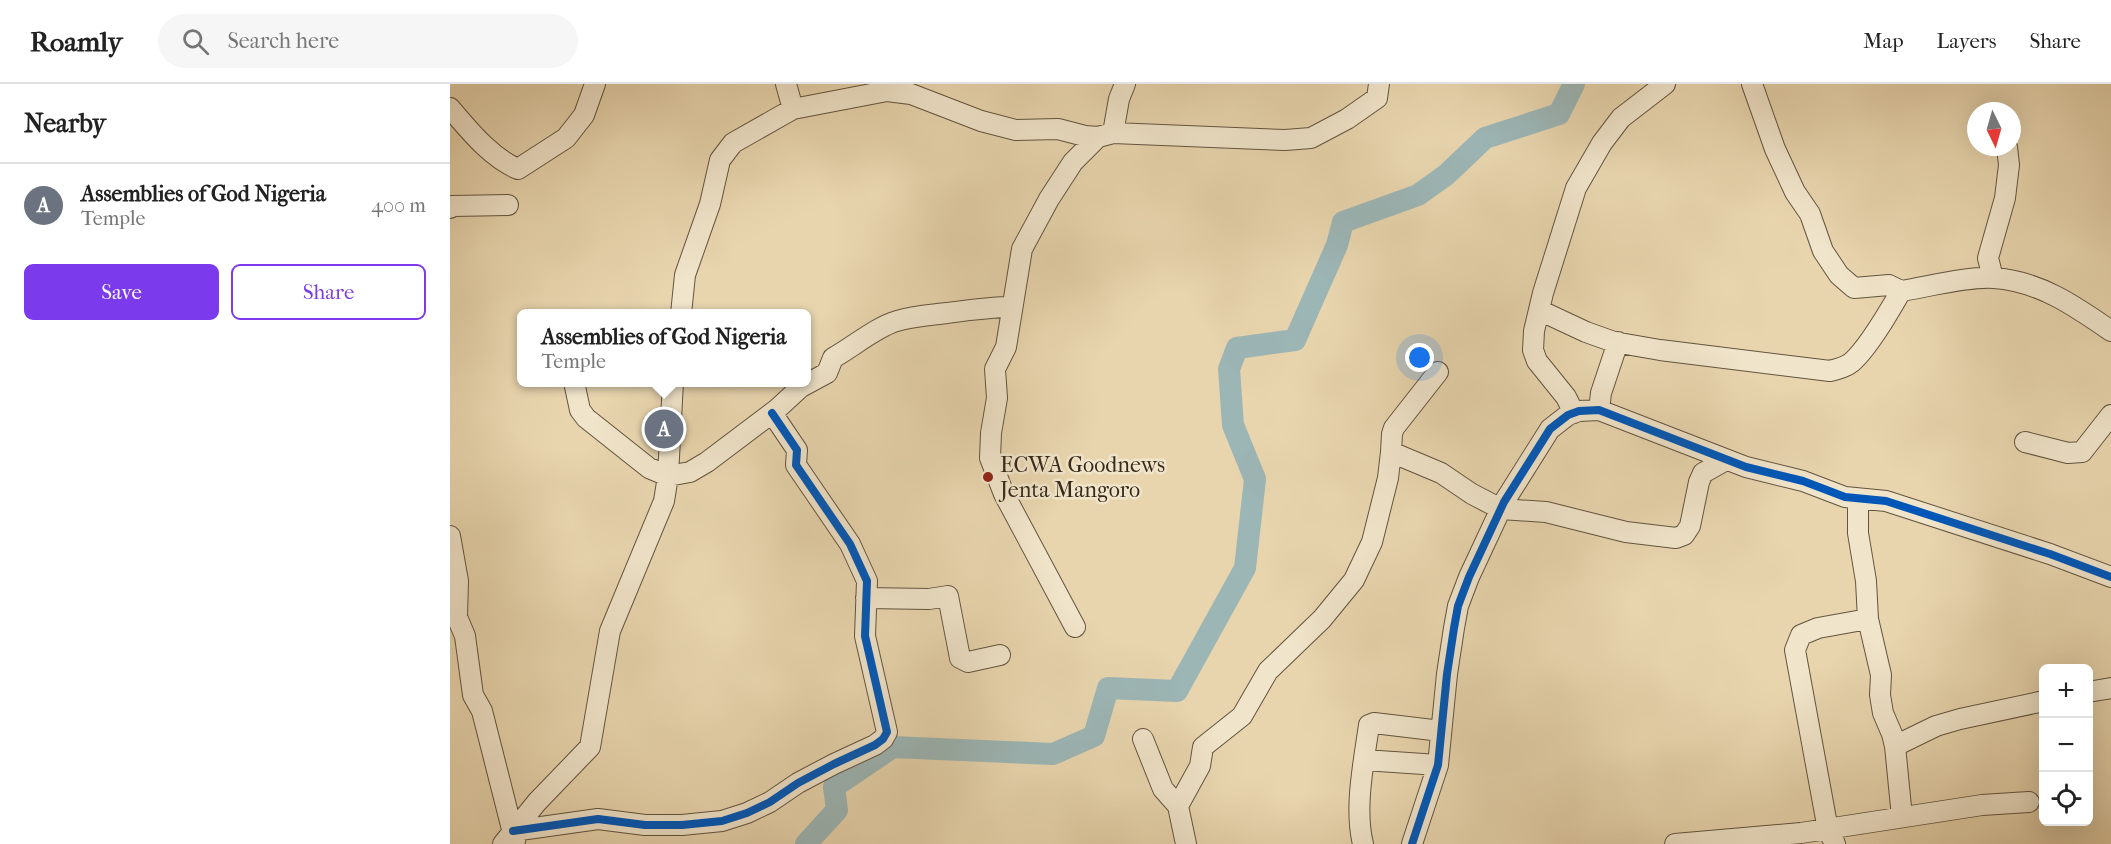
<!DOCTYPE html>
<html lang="en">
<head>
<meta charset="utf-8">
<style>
  body { margin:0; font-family:"IM FELL French Canon",serif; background:#f6f6f6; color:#222 }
  .controls { position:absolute; right:18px; bottom:18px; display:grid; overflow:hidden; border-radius:9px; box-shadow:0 6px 24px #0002 }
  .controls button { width:54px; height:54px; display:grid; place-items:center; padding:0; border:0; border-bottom:2px solid #e0e0e0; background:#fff; color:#222; font:30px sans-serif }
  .compass { position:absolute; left:1517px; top:18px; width:54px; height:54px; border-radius:50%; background:#fff; box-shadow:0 6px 24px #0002; rotate:175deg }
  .you { position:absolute; left:970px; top:274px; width:21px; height:21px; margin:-15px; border:4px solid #fff; border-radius:50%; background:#1a73e8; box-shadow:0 0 0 9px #1a73e833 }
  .badge { display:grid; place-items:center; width:39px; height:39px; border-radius:50%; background:#7c3aed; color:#fff; font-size:20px; font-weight:700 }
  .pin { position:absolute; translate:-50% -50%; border:3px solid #fff; box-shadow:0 2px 6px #0006 }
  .popup { position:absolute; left:67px; top:225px; width:294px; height:78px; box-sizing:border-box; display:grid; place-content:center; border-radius:9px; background:#fff; filter:drop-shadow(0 2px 4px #0005); font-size:20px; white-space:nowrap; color:#767676 }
  .popup b { font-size:22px; color:#222 }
  .popup::after { content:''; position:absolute; left:50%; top:100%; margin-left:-12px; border:12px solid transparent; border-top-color:#fff }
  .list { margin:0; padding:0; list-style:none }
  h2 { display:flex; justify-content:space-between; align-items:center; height:78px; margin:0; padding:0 24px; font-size:26px }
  h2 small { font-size:20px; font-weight:400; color:#767676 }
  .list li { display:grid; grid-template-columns:39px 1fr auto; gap:18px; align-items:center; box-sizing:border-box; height:84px; padding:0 24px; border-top:2px solid #e0e0e0 }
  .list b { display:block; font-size:22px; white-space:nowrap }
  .list p { margin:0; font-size:20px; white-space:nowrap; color:#767676 }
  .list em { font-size:20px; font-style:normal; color:#767676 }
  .actions { display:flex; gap:12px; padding:18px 24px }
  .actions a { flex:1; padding:14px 0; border:2px solid #7c3aed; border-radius:9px; text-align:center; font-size:21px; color:#7c3aed }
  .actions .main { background:#7c3aed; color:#fff }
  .icon { flex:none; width:33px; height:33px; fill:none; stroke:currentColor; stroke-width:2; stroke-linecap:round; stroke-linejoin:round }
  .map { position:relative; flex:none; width:1661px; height:760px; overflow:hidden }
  header { display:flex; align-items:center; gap:36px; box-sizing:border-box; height:84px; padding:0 30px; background:#fff; border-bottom:2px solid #e0e0e0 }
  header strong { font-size:28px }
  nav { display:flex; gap:33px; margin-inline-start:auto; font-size:21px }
  .search { width:420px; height:54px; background:#f6f6f6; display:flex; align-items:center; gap:15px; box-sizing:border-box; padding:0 21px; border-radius:33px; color:#767676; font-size:22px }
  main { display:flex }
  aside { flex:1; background:#fff }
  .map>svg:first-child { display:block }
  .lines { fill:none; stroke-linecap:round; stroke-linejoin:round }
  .river { stroke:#9cb6b6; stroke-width:22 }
  .minor-casing { stroke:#63543f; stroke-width:22 }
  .minor { stroke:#f0e4ca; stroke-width:20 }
  .cycleway-casing { stroke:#f0e4ca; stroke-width:11 }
  .cycleway { stroke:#0057b8; stroke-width:8 }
  .poi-dot { fill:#8f2418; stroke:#f0e4ca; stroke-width:2 }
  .labels { text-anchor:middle; stroke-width:5; stroke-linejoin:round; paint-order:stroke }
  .poi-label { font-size:22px; fill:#37291a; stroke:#f0e4ca; text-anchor:start }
</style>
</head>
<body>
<header>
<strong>Roamly</strong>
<div class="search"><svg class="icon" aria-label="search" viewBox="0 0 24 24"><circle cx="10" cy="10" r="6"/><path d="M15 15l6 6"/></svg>Search here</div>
<nav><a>Map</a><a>Layers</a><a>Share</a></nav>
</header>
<main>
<aside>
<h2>Nearby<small></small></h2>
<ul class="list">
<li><span class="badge" style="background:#6b7280">A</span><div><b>Assemblies of God Nigeria</b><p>Temple</p></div><em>400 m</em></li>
</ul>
<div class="actions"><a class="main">Save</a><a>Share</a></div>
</aside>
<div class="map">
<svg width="1661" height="760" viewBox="0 0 1661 760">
  <rect width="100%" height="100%" fill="#e8d5ae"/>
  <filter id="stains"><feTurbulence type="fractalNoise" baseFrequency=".00333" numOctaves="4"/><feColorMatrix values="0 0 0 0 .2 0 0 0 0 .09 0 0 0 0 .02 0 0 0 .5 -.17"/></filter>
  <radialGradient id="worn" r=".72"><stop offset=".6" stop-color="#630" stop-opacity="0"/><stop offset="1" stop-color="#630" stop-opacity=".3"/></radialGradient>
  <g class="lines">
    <path class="river" d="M356 760 387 726 384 703 443 663 603 670 644 652 658 604 727 607 795 484 805 395 783 341 779 285 787 264 845 256 887 161 893 138 968 111 996 91 1035 54 1109 30 1124 0"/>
    <g class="minor-casing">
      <path id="minor" d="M336 0 343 25
        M1302 0 1325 65 1345 108 1360 130 1373 167 1389 191 1404 204 1439 201 1451 207
        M0 24C19 46 41 74 68 85L116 54 134 31 145 0
        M663 49 835 56 861 54 897 35 927 14 929 0
        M0 124 2 122 58 121
        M1543 194 1538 174 1555 114 1559 81 1557 63
        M1089 226 1136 248 1164 258 1210 266 1380 287C1388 285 1396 283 1402 278 1419 263 1440 226 1451 207 1477 203 1519 192 1544 194 1589 197 1625 222 1661 247
        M231 230 235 191 260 120 270 76 283 59 343 25 437 7 461 10 531 37 566 46 608 45 635 52 648 53 663 49 669 15 675 0
        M124 298 130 326 136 334 199 384 218 392 240 388 257 378 326 326 351 303 377 289 383 274C403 263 426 243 447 237 463 232 481 231 497 229 519 226 540 223 562 223
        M1149 326 1151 309 1168 258
        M1124 329 1116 313 1087 277 1083 266 1084 247 1093 209 1126 104 1152 59 1171 34 1215 0
        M1575 358 1618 369 1632 368 1661 331
        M941 368 942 350 944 344 988 288
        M1408 415V449L1416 497 1418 535 1431 591 1430 611 1433 629 1442 650 1445 662 1452 733
        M0 452 8 497 7 533 15 552 23 611 32 627 65 757
        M416 514 479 515 498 512 510 574 518 578 550 571
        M625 543 554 410 540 374 541 349 547 314 545 285 556 263 572 165 599 115 623 78 648 53
        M1638 608 1661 604
        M693 655 713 705 728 722
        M1445 662 1486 642 1510 635 1594 617
        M914 676 988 681
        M63 747 148 735 195 741H232L272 737 297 729 320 718 348 699 384 680 425 661 433 655 437 648 415 552 417 497 400 460 346 381 347 366 322 329
        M53 760 87 718 140 663 160 547 214 417 218 392 223 298
        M736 760 728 722 750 682 753 663 792 632 818 587 872 535 904 496 922 458 938 394 941 368 991 389 1022 410 1051 425 1096 428 1176 448 1226 454 1234 451 1240 442 1249 398 1253 389 1276 376
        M913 760C904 724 914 677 919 641L924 639 991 647
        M962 760 988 681 997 590 1004 544 1008 522 1019 493 1054 418 1100 345 1118 331 1129 327 1149 326 1296 383 1353 397 1395 413 1436 417 1600 470 1661 493
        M1225 760 1351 749 1532 721 1579 718
        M1385 760 1378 746 1345 566 1351 551 1368 544 1418 535"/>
    </g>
    <use href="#minor" class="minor"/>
    <g class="cycleway-casing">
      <path id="cycleway" d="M63 747 148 735 195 741H232L272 737 297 729 320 718 348 699 384 680 425 661 433 655 437 648 415 552 417 497 400 460 346 381 347 366 322 329
        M962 760 988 681 997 590 1004 544 1008 522 1019 493 1054 418 1100 345 1118 331 1129 327 1149 326 1296 383 1353 397 1395 413 1436 417 1600 470 1661 493"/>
    </g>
    <use href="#cycleway" class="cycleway"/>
  </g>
  <circle class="poi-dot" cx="538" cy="393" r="6"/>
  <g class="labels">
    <g class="poi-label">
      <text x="550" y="388">ECWA Goodnews<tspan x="550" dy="25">Jenta Mangoro</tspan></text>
    </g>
  </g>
  <rect width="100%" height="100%" filter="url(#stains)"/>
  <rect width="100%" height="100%" fill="url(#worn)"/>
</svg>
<div class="controls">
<button>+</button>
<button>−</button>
<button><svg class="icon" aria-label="locate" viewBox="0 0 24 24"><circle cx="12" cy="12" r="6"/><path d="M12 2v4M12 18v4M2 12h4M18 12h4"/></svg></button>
</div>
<svg class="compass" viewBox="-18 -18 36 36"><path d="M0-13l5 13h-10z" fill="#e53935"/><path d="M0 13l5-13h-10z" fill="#767676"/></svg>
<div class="you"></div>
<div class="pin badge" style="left:214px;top:345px;background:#6b7280">A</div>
<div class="popup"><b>Assemblies of God Nigeria</b>Temple</div>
</div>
</main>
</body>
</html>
